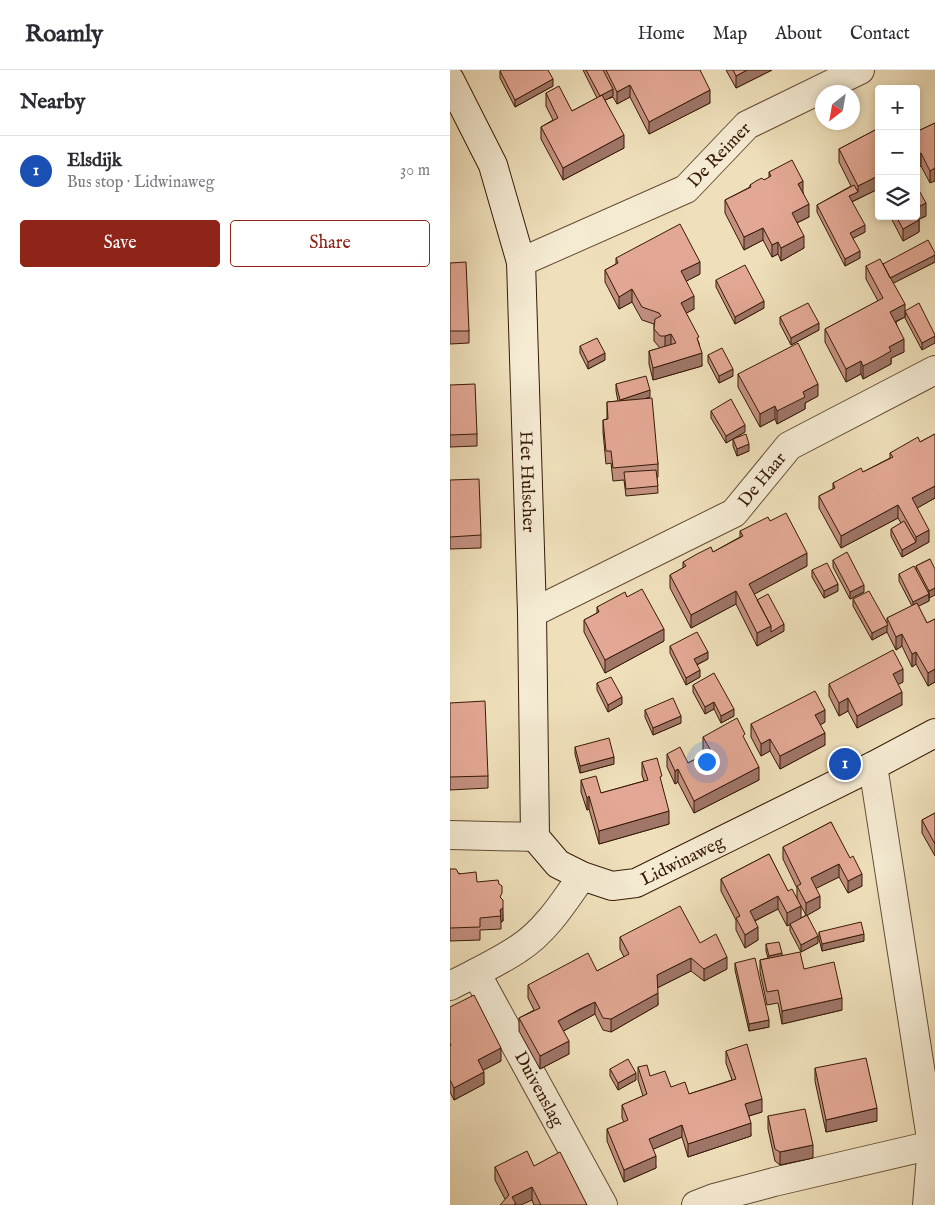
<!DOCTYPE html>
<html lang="en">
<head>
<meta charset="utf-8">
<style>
  body { margin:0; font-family:"IM FELL English",serif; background:#f2f2f3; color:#2b2b33 }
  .controls { position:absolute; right:15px; top:15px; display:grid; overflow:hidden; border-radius:5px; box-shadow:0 2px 8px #0003 }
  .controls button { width:45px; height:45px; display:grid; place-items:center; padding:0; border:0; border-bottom:1px solid #e1e1e2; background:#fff; color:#2b2b33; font:25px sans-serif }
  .compass { position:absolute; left:365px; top:15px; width:45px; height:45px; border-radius:50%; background:#fff; box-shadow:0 2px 8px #0003; rotate:211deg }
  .you { position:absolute; left:256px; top:691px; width:18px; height:18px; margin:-12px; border:4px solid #fff; border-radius:50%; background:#1a73e8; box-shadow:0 0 0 8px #1a73e833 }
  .badge { display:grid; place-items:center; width:32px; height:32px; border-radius:50%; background:#8f2418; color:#fff; font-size:16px; font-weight:700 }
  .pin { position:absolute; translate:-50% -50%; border:2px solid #fff; box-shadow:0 1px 5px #0006 }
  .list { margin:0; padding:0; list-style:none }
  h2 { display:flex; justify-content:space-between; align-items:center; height:65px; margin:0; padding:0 20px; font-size:21px }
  h2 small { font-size:16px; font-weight:400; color:#7c7c81 }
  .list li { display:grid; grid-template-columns:32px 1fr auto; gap:15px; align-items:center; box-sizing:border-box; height:70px; padding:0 20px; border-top:1px solid #e1e1e2 }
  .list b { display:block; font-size:19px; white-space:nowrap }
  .list p { margin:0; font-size:16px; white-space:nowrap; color:#7c7c81 }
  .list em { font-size:16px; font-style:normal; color:#7c7c81 }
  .actions { display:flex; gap:10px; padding:15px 20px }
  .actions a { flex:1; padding:11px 0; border:1px solid #8f2418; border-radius:5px; text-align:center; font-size:18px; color:#8f2418 }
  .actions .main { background:#8f2418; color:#fff }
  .icon { flex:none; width:28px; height:28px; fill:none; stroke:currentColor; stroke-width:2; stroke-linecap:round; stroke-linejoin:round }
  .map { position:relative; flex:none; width:485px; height:1135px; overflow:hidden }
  header { display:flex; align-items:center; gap:30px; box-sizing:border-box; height:70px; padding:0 25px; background:#fff; border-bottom:1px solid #e1e1e2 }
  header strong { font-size:24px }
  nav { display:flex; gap:28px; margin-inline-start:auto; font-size:18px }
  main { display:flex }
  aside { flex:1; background:#fff }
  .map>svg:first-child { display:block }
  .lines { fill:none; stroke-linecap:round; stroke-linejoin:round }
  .street-casing { stroke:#664c34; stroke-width:30 }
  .secondary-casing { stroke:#381a07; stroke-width:30 }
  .street { stroke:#f5ebd3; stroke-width:28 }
  .secondary { stroke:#f5ebd3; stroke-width:28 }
  .wall { fill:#c39080; stroke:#381a07 }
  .shaded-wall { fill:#9f7668; stroke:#381a07 }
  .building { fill:#e3a895; stroke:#381a07 }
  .labels { text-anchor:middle; stroke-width:4.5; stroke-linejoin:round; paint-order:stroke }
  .street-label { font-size:18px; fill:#381a07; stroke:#f5ebd3 }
</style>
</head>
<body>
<header>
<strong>Roamly</strong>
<nav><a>Home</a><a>Map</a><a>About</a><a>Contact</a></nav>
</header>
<main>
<aside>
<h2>Nearby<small></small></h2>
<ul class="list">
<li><span class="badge" style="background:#1a4fb4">1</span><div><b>Elsdijk</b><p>Bus stop · Lidwinaweg</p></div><em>30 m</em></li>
</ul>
<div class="actions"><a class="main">Save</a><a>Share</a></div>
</aside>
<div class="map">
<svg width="485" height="1135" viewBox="0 0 485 1135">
  <rect width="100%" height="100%" fill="#efe0bb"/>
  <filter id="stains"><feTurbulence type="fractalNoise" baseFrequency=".004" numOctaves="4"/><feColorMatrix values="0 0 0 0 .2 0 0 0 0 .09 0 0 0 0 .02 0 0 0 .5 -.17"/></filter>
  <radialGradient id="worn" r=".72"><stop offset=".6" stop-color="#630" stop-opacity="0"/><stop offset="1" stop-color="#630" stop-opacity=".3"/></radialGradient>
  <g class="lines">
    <g class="street-casing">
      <g id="street">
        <path id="s1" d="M71 192 236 119 297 55 410 0"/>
        <path id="s2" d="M82 543 284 443 339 376 485 300"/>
        <path d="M423 696 482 1075 477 1135"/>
        <path d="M0 765 85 767"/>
        <path id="s3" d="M26 903 153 1135"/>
        <path d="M0 916C23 904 47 893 68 879 95 862 114 832 132 806"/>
        <path d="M246 1135 264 1128 324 1112 482 1075"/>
      </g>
    </g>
    <g class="secondary-casing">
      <g id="secondary">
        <path id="s4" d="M0 10 43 95 71 192 82 543 85 767 108 794 132 806 162 816 186 813 423 696 485 663"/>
      </g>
    </g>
    <use href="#street" class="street"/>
    <use href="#secondary" class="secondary"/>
  </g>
  <path class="wall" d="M133 0H250L260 33 199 64 180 27 167 34 163 27 155 30 174 78 113 110 91 69V57L103 50 96 36V23L122 41 147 28Z
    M276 0H322L286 18Z
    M50 1 103 16 65 37 50 8Z
    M485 53 480 113 471 96 466 98V62Z
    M429 58V126L426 120 402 132 415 162 403 168 410 188 395 196 367 142V135L401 116 389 92V79Z
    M319 102 353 122 359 147 347 153 354 178 331 191 328 184 322 187 313 170 294 180 275 143V130L300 117V115L314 110 319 108Z
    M440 146H476L469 149V162L453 171Z
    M485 183V192L443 213 455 247 446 252 454 282 441 288V294L413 309 411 304 396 312 375 272V259L428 231 416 209V196L433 194Z
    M166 188 250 204 236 211 244 239 236 243 249 273 252 296 203 310 199 294V281L210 278 204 271V254L192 250 182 232 169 239 155 212V200L166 194Z
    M0 193 19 261V273L0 274Z
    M266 210 314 238 285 254 266 217Z
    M455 241 485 265 472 280 455 248Z
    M330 247 369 260 341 275 330 254Z
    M130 276 155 290 138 299 130 283Z
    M258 285 283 306 269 313 258 292Z
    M288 304 368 326 355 333V339L327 354 325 349 310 357 288 317Z
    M166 314 200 327 197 328 208 394V407H207L208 423 176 426 174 410 163 411 161 393 156 394 153 362V350L157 349V332L168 331 166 321Z
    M0 315 27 364V376L0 377Z
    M261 341 295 362 285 368 299 381 287 386 283 376V369L276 373 261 348Z
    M485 364V428L467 438 479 472 452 487 441 466V459L451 453 448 448 391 478 369 438V426L383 419V413L413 402 440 388V383L470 372Z
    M0 410 31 465V478L0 479Z
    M320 451 357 496 304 524 307 530 334 561 307 576 286 534 241 558 220 518V505L233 498V492L263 482 290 467V461Z
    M480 489 479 528V527V531L468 536 477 553 485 549V612L478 616 466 594 462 597 452 576 446 580 437 562 422 570 403 536V529L437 553V548L462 536 449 511V504L466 500V496Z
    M383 490 414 522 400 529 383 497Z
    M362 500 388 521 374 528 362 507Z
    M177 527 214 571 155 603 134 562V550L147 543V537Z
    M220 576 258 589 247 595 250 607 236 615 220 583Z
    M453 612 448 614 452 635 407 658 398 641 389 646 379 626V614Z
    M147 613 172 634 158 642 147 620Z
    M243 615 284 646 271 653 264 639 255 644 243 622Z
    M0 633 38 706V718L0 720Z
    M195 640 231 653 203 665 195 647Z
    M375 652 370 655 375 675 330 699 320 681 311 686 301 667V654Z
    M253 667 295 671 309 710 244 743 228 712 225 714 217 697V684L238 693 255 684 253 679Z
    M125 677 164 694 130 703 125 684Z
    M192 692 212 715 219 754 149 774 139 739 137 740 131 722V710L151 723 194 711 192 705Z
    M485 743V786L472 763V750Z
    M381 752 412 816 398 823 389 807 366 818 370 838 357 845 368 873 351 882 340 861V854L337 856 328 839 305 851 308 870 295 878 286 860V850L271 821V809L319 784 351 848 356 845 347 829V818L333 789V777Z
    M0 799 27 812 52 830 53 851 51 852V859L30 860V870L0 871Z
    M369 862 414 871 372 881 369 869Z
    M170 867 250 873 277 899 254 911 241 901 207 918 208 935 161 962 153 960 145 944 130 952 113 961 119 984 90 999 69 961V948L84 940 78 928V915L147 901 174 887 170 879Z
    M316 874 332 885 354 899 392 940 332 954 328 933 317 935 310 902V890L318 888 316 881Z
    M285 893 319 957 299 961 285 900Z
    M0 937 51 991 33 1000 34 1014 4 1030 0 1022Z
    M276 981 312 1042 299 1046 301 1066 238 1087 232 1067 203 1079 206 1098 174 1112 157 1071V1059L174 1052 172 1048V1035L193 1026 188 1010V997L200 1006 221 1017 239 1024 282 1010 276 993Z
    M365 998 427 1051 376 1062 365 1011Z
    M160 999 186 1010 168 1020 160 1006Z
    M318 1046 363 1088 330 1095 325 1091 318 1059Z
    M84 1096 137 1135H84L82 1130 55 1129 45 1110V1097Z"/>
  <path class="shaded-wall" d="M297 0H322L286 18V6Z
    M103 9V16L65 37V30Z
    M180 15V27L167 34V22Z
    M163 19V26L150 33V26Z
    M260 20V33L199 64V52Z
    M174 65V78L113 110V98Z
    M471 83V96L466 98V86Z
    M485 98V111L480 113V101Z
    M426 107V120L399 133V126L408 122V116Z
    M353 111V124L348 114Z
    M476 133V146L463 152 466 146V138Z
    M359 134V147L342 155V143Z
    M469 150V162L453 171V159Z
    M415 155V162L400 170V163Z
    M313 158V170L294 180V167Z
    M354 166V178L331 191V178Z
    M328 172V184L322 187V175Z
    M410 181V188L395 196V189Z
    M485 185V192L438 216V209Z
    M250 192V204L231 214V201Z
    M182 219V232L169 239V227Z
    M244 226V239L231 246V233Z
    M314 231V238L285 254V247Z
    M455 234V247L440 254V242Z
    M369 253V260L341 275V268Z
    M221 264V276L215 279V266Z
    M485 266V273L472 280V273Z
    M454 269V282L441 288V294L413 309V296L439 277Z
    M155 283V290L138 299V292Z
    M252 283V296L203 310V298Z
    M411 291V304L396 312V299Z
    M283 299V306L269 313V306Z
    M368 314V326L355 333V339L327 354V341L353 322Z
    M200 320V327L170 337V330Z
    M325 336V349L310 357V344Z
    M295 355V362L276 373V366Z
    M299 374V381L287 386V379Z
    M485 416V428L462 441V428Z
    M448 435V448L391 478V466Z
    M479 460V472L452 487V480L466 472V467Z
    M357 483V496L299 527V514Z
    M388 514V521L374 528V521Z
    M414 515V522L400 529V522Z
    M485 518V525L479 528V521Z
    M286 521V534L241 558V545Z
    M479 524V531L463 539V532Z
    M334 554V561L307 576V563L321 556Z
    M437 555V562L422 570V563Z
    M214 559V571L155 603V590Z
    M452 564V576L446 580V567Z
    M258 582V589L244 596V589Z
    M466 582V594L462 597V584Z
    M453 599V612L443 617V604Z
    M485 599V612L478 616V603Z
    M250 600V607L236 615V608Z
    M452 622V635L407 658V646Z
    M172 627V634L158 642V635Z
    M398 628V641L389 646V633Z
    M264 632V639L255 644V637Z
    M284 639V646L271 653V646Z
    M375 640V652L365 658V645Z
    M231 646V653L203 665V658Z
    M375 663V675L330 699V686Z
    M320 669V681L311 686V674Z
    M164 687V694L130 703V696Z
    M309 697V710L244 743V731Z
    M228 699V712L225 714V701Z
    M139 726V739L137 740V728Z
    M219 741V754L149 774V761Z
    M389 794V807L361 821V808Z
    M412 804V816L398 823V811Z
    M328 826V839L300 853V841Z
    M370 826V838L356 846V833Z
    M351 836V849L337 856V843Z
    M53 838V851L51 852 50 840Z
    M308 857V870L295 878V865Z
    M414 864V871L372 881V874Z
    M368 866V873L351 882V875Z
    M332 883V890L319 893V886Z
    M277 887V899L254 911V899Z
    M241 888V901L207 918V905Z
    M208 923V935L161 962V949Z
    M392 928V940L332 954V941Z
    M145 932V944L108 964V951Z
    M319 950V957L299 961V954Z
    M119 971V984L90 999V986Z
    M51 978V991L28 1003V990Z
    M34 1002V1014L4 1030V1018Z
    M186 1003V1010L168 1020V1013Z
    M312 1029V1042L295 1047V1034Z
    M427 1038V1051L376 1062V1050Z
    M301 1053V1066L238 1087V1074Z
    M232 1055V1067L199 1081V1069Z
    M363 1075V1088L330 1095V1082Z
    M206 1086V1098L174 1112V1100Z
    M82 1117V1130L71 1135H62V1127Z"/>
  <path class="building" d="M51 0H98L103 9 65 30 50 1Z
    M136 0H153L163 19 150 26Z
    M156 0H250L260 20 199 52 180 15 167 22Z
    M283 0H297L286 6Z
    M109 16 122 41 152 25 174 65 113 98 91 57 108 48 96 23Z
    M485 53V98L480 101 471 83 466 86V62Z
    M429 58V113L426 107 408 116 389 79Z
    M342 90 353 111 348 114 359 134 342 143 354 166 331 178 328 172 322 175 313 158 294 167 275 130 301 117 300 115 306 111 312 108 314 110 321 106 319 102Z
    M404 115 408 122 399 126 415 155 400 163 410 181 395 189 367 135Z
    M466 115 476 133 466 138Z
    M466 145 469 150 453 159 446 146H466Z
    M230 154 250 192 231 201 244 226 231 233 249 267 247 268 252 283 203 298 199 281 226 273 221 264 215 266H210L204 259 205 249 211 246 209 243 192 237 182 219 169 227 155 200 168 193 166 188Z
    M478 170 485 183V185L440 208 433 194Z
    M430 189 455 234 440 242 454 269 439 277 441 281 427 289 413 296 411 291 396 299 375 259 433 228 416 196Z
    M16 192 19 261H0V193Z
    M295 195 314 231 285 247 266 210Z
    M358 233 369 253 341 268 330 247Z
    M469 233 485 265V266L472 273 455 241Z
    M147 268 155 283 138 292 130 276Z
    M348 273 368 314 353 322 355 327 327 341 325 336 310 344 288 304Z
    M272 278 283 299 269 306 258 285Z
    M196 306 200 320 170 330 166 314Z
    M25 314 27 364 0 365V315Z
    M202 328 208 394 163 398 161 381H156L153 350 158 349 157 332Z
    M281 329 295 355 276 366 261 341Z
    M296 364 299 374 287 379 283 369Z
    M485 364V416L462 428 479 460 466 467 448 435 391 466 369 426 385 418 383 413 411 398 413 402 443 387 440 383 468 367 470 372Z
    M206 400 208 416 176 419 174 402Z
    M29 409 31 465 0 467V410Z
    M336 443 357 483 299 514 321 556 307 563 286 521 241 545 220 505 236 496 233 492 247 484 261 477 263 482 293 466 290 461 318 447 320 451Z
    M454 451 466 472 452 480 441 459Z
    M397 482 414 515 400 522 383 490Z
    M480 489 485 499V518L479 521 466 496Z
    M377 493 388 514 374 521 362 500Z
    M464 496 479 524 463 532 449 504Z
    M192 519 214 559 155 590 134 550 149 542 147 537 175 522 177 527Z
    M419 521 438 555 422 563 403 529Z
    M318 524 334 554 321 562V556L307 530Z
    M467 533 477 553 485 549V599L478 603 466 582 462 584 452 564 446 567 437 548Z
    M247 562 258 582 244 589 250 600 236 608 220 576Z
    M443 580 453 599 443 604 452 622 407 646 398 628 389 633 379 614Z
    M264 603 284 639 271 646 264 632 255 637 243 615Z
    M161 607 172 627 158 635 147 613Z
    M365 621 375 640 365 645 375 663 330 686 320 669 311 674 301 654Z
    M223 628 231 646 203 658 195 640Z
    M35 631 38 706 0 707V633Z
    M287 648 295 664 293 666 309 697 244 731 228 699 225 701 217 684 230 677 238 693 261 681 253 667Z
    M159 668 164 687 130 696 125 677Z
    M207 688 212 706 210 707 219 741 149 761 139 726 137 728 131 710 146 706 151 723 198 710 192 692Z
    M485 743V774L472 750Z
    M381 752 400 788 403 786 412 804 398 811 389 794 361 808 370 826 356 833 347 816 351 814 333 777Z
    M319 784 338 821 342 819 351 836 337 843 328 826 300 841 308 857 295 865 286 848 290 846 271 809Z
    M0 799H6L9 804 26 802 27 812 48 810 49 814 52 816V823L50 827 53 830V838L50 840 51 846 30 848V857L0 858Z
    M230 836 250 873 266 864 277 887 254 899 241 888 207 905 208 923 161 949 153 948 145 932 130 939 108 951 119 971 90 986 69 948 90 938 78 915 138 883 147 901 179 884 170 867Z
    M357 845 368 866 351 875 340 854Z
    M411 852 414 864 372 874 369 862Z
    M329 872 332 883 319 886 316 874Z
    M350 882 354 899 384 892 392 928 332 941 328 920 317 922 310 890Z
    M305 888 319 950 299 954 285 893Z
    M24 925 51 978 28 990 34 1002 4 1018 0 1010V976L1 975 0 973V937Z
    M297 974 312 1029 295 1034 301 1053 238 1074 232 1055 199 1069 206 1086 174 1100 157 1059 178 1050 172 1035 197 1024 188 997 197 995 200 1006 215 1001 221 1017 235 1012 239 1024 286 1009 276 981Z
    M416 988 427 1038 376 1050 365 998Z
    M178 989 186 1003 168 1013 160 999Z
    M355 1039 363 1075 330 1082 325 1079 318 1046Z
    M77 1081 84 1096 110 1082 137 1135H91L82 1117 62 1127 66 1134H64L65 1135H50L59 1125 45 1097Z"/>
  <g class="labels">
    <g class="street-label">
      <text dy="6" stroke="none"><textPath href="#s1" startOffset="228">De Reimer</textPath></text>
      <text dy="6" stroke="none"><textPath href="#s2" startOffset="269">De Haar</textPath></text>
      <text dy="6" stroke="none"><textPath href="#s4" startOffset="416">Het Hulscher</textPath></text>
      <text dy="6" stroke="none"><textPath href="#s4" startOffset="941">Lidwinaweg</textPath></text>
      <text dy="6" stroke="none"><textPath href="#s3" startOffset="132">Duivenslag</textPath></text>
    </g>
  </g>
  <rect width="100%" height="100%" filter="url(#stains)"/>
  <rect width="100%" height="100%" fill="url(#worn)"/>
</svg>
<div class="controls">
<button>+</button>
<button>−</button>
<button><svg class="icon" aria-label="layers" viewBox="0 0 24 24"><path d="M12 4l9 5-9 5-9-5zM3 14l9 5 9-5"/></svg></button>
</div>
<svg class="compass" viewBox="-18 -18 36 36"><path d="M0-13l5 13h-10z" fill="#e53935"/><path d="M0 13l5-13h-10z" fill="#7c7c81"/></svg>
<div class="you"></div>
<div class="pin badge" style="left:395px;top:694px;background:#1a4fb4">1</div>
</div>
</main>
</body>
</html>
